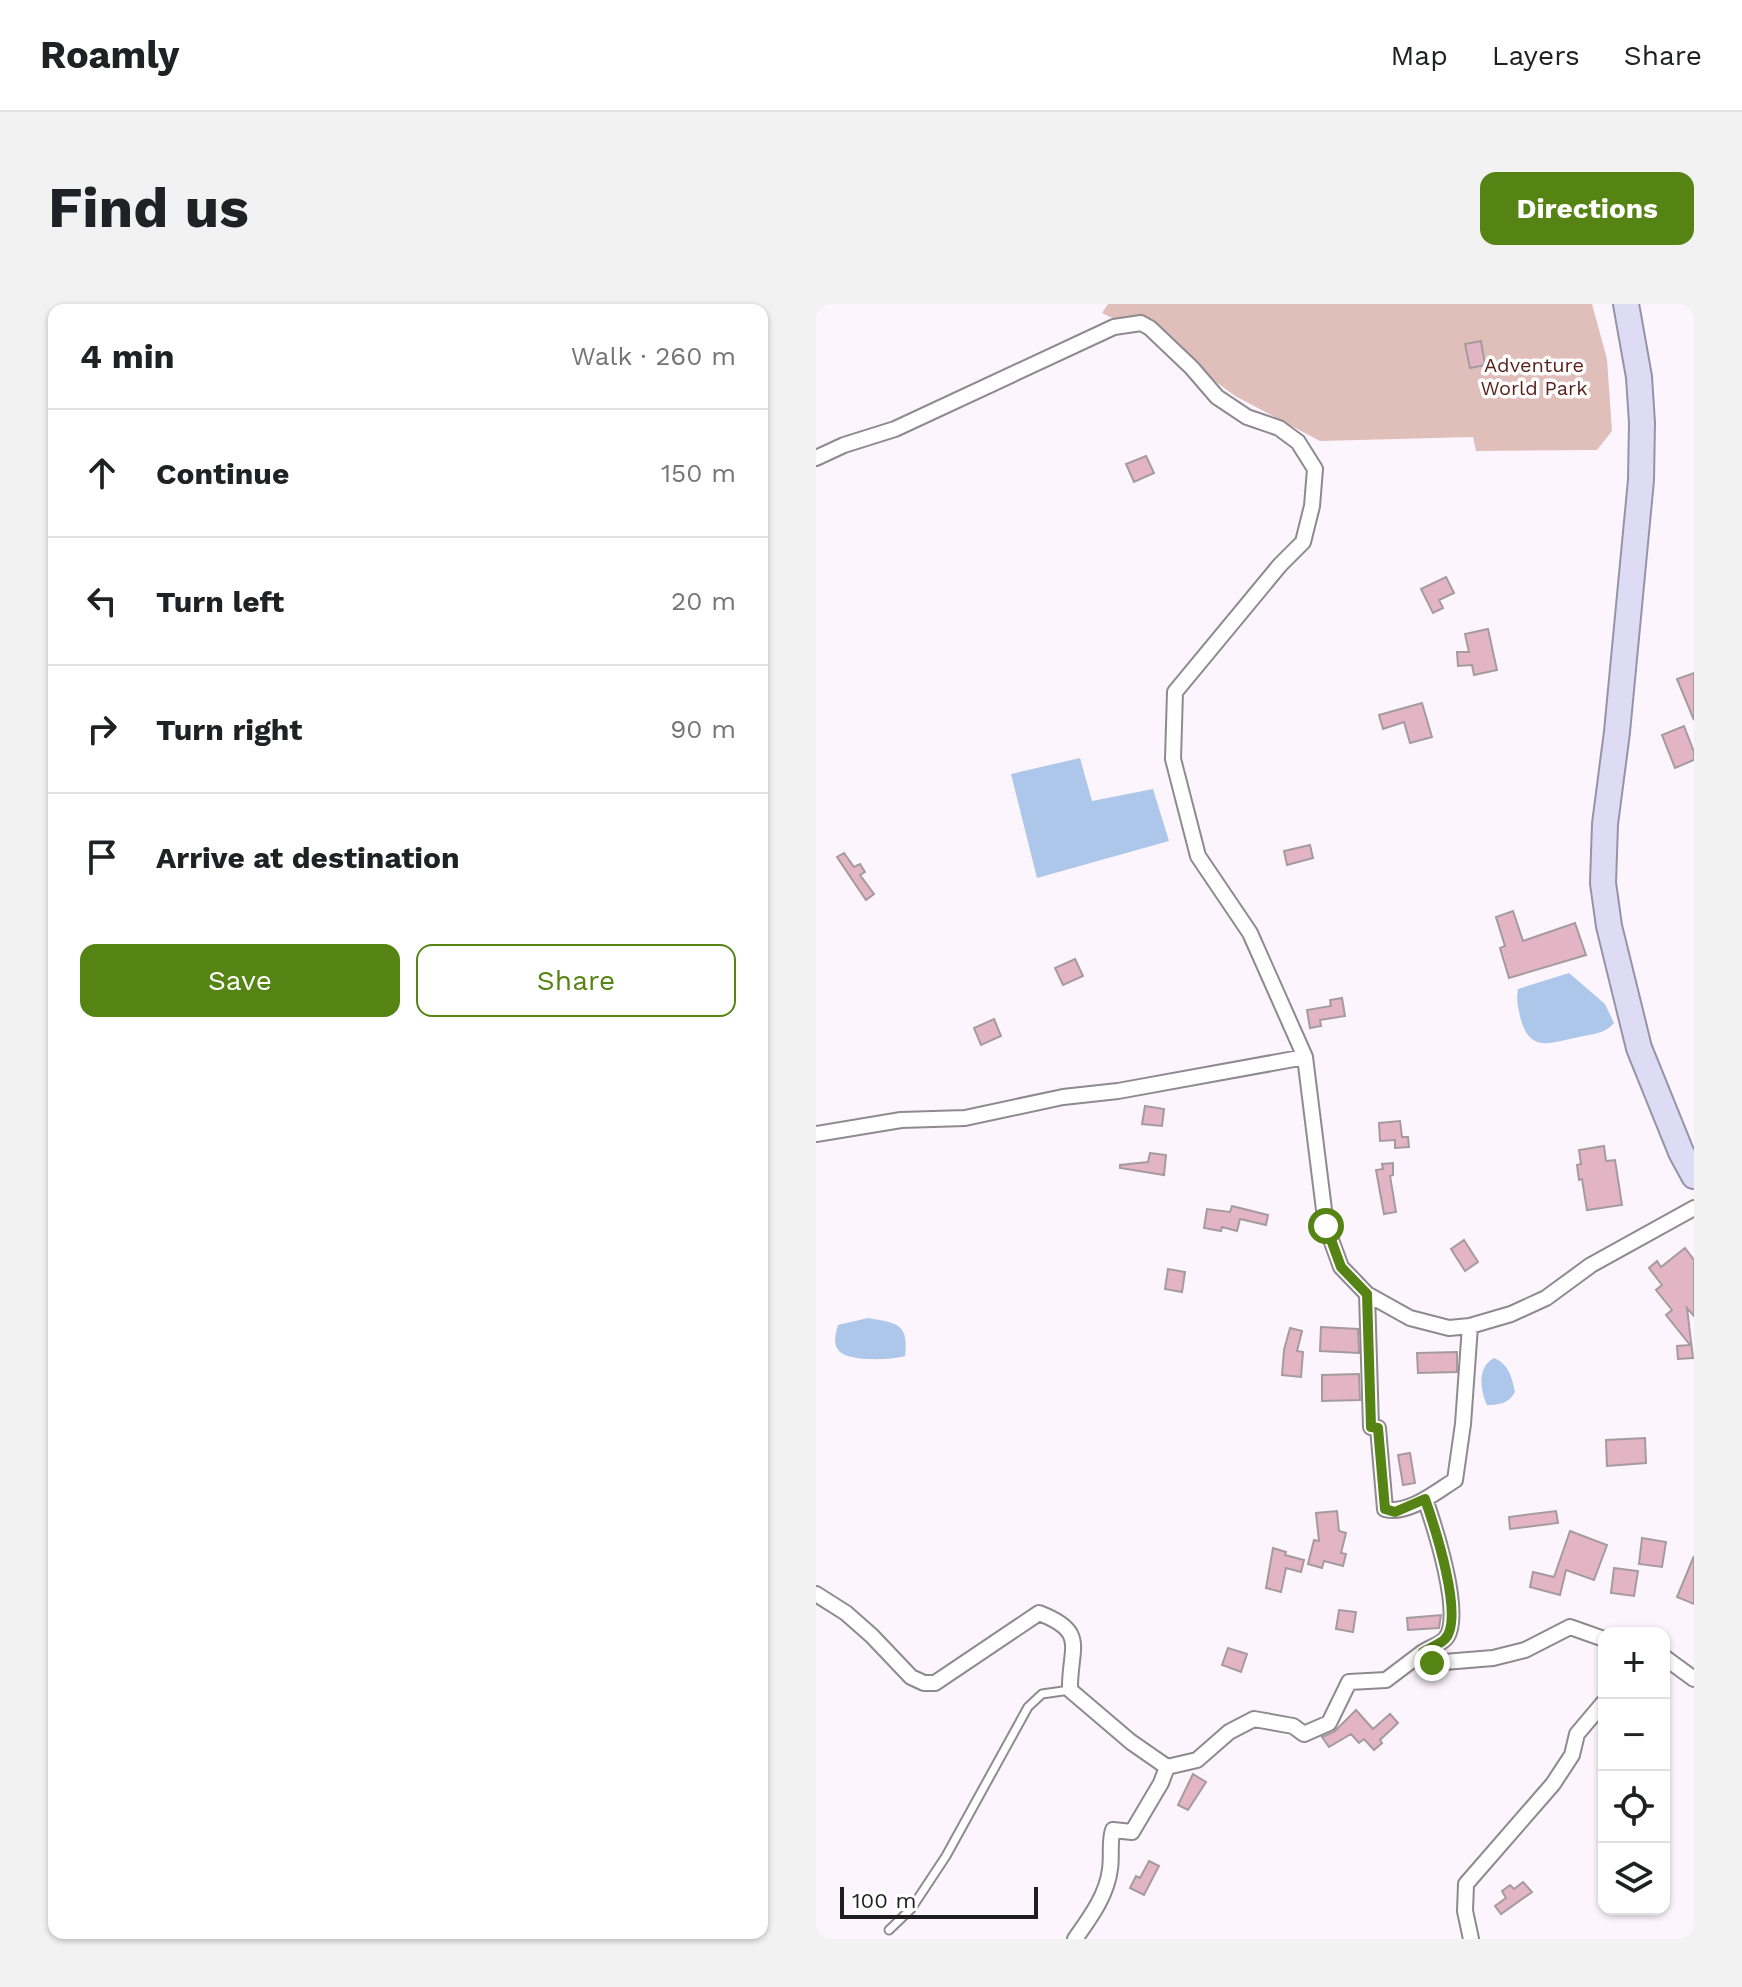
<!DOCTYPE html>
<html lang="en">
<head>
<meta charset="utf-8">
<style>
  body { margin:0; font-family:"Work Sans",sans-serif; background:#f2f2f2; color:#202124 }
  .controls { position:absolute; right:24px; bottom:24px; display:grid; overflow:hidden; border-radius:16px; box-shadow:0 2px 6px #0004 }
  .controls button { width:72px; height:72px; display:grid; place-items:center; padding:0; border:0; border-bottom:2px solid #e0e0e0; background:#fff; color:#202124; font:40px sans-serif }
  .scale { position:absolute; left:24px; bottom:20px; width:198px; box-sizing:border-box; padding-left:8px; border:4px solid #201d20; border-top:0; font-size:22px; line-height:28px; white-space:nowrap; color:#201d20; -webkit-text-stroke:6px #fff; paint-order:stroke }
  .stop { position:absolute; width:24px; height:24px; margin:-18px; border:6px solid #558414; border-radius:50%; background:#fff }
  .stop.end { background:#558414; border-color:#fff; box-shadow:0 2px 8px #0008 }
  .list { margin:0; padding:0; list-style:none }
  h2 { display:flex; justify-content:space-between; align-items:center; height:104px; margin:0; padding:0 32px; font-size:34px }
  h2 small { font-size:26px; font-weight:400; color:#757577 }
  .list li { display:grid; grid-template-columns:52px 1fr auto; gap:24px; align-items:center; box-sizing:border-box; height:128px; padding:0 32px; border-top:2px solid #e0e0e0 }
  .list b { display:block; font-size:30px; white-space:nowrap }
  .list em { font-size:26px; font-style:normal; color:#757577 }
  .actions { display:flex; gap:16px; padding:24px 32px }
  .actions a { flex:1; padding:18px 0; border:2px solid #558414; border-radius:16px; text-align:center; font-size:28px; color:#558414 }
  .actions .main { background:#558414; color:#fff }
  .icon { flex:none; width:44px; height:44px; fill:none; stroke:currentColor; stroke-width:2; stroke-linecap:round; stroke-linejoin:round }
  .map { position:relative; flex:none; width:878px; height:1635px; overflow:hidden; border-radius:16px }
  header { display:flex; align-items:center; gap:48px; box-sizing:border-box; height:112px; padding:0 40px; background:#fff; border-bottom:2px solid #e0e0e0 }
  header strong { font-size:38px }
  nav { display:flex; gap:44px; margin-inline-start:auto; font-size:28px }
  .intro { display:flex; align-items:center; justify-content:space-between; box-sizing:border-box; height:192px; padding:0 48px }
  h1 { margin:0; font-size:56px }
  .button { padding:20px 36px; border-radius:16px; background:#558414; color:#fff; font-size:28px; font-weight:700 }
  main { display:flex; gap:48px; padding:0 48px }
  aside { flex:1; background:#fff; border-radius:16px; box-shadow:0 2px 6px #0004 }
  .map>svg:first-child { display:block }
  .green { fill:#e0bfba }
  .water { fill:#acc7ea }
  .building { fill:#e3b5c4; stroke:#a59b9e; stroke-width:2 }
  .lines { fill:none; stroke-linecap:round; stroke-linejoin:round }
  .service-casing { stroke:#8f8990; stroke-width:11 }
  .minor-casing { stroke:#8f8990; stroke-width:18 }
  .trunk-casing { stroke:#9693a8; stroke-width:28 }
  .service { stroke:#fff; stroke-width:7 }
  .minor { stroke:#fff; stroke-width:14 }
  .trunk { stroke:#dedcf4; stroke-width:24 }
  .route { stroke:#558414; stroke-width:10 }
  .labels { text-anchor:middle; stroke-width:7; stroke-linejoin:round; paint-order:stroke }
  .park-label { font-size:20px; fill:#591f18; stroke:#fff }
</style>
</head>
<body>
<header>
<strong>Roamly</strong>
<nav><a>Map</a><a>Layers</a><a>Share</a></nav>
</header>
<div class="intro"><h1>Find us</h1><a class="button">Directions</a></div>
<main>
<aside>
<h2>4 min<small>Walk · 260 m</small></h2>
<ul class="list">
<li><svg class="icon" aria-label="ahead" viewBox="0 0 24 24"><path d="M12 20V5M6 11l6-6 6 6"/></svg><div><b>Continue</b></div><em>150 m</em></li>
<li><svg class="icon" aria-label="left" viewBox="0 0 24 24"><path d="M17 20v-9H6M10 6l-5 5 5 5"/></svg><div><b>Turn left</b></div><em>20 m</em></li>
<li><svg class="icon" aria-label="right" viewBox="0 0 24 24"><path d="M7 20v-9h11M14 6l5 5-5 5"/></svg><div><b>Turn right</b></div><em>90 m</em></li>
<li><svg class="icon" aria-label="arrive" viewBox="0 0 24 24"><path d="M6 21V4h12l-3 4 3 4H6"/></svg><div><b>Arrive at destination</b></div></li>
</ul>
<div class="actions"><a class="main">Save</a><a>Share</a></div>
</aside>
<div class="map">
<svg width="878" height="1635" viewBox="0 0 878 1635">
  <rect width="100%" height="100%" fill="#fdf5fd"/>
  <path class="green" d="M292 0H776L791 55 796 127 781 146 660 147 657 133 504 137 419 92 345 37 286 9Z"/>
  <path class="water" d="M264 454 276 497 337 485 353 537 221 574 195 470Z
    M753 669 789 700 798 719C789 730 776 730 763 733 736 738 715 750 705 716 702 704 700 697 702 685Z
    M52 1014C81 1019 93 1019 89 1052 76 1056 32 1058 23 1047 16 1039 20 1029 22 1021Z
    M678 1054C693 1060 696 1074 699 1088 693 1099 684 1101 671 1101 664 1086 661 1063 678 1054Z"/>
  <path class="building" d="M665 37 669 61 654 64 649 40Z
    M330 152 338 169 318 178 310 160Z
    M630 273 638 289 623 296 627 304 617 309 605 285Z
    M672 325 681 366 658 371 656 361 642 362 641 348H653L649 330Z
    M878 369V416L861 375Z
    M606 399 616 433 594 439 588 418 567 425 563 411Z
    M868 422 878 448V456L859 464 846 431Z
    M494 541 497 554 471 561 468 547Z
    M28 549 38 563 44 560 49 568 44 571 58 590 50 596 21 553Z
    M697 607 707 637 759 619 770 651 693 674 684 644 689 642 680 613Z
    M259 655 267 672 247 681 239 664Z
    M526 694 529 712 504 716 505 722 494 724 491 706 515 702 514 696Z
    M178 715 185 732 165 741 158 724Z
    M329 802 348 805 346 822 326 820Z
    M584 817 586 833H592L593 843 579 844V836L564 837 563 819Z
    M788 842 790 857 799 856 806 901 771 906 766 875 763 876 761 861 765 860 763 846Z
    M334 849 350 851 348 871 304 864V861L332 858Z
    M577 859V871L574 872 580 908 568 910 560 866 567 865 566 860Z
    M416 902 452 911 450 921 424 915 421 927 406 923 405 927 388 924 391 905 414 908Z
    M648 936 662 958 649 967 635 945Z
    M869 944 878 956V1012L871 1004 877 1054 862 1055 861 1042 874 1041 850 1011 856 1006 840 986 846 981 833 964 841 957 845 963Z
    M352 965 369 968 366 988 349 985Z
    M505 1023 542 1025 543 1049 504 1047Z
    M474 1024 486 1027 481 1047 487 1048 485 1073 466 1071 468 1046Z
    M641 1048V1068L602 1069 601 1049Z
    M543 1070 544 1096 506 1097V1071Z
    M829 1134 830 1159 791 1162 790 1136Z
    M594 1149 599 1179 587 1181 582 1151Z
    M521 1207 523 1227 530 1229 525 1249 530 1250 527 1262 508 1257 506 1264 492 1260 498 1236 503 1237 500 1209Z
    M740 1207 742 1219 694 1225 693 1213Z
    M754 1227 791 1241 778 1276 750 1266 744 1291 714 1283 717 1268 738 1273Z
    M826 1234 850 1238 846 1263 823 1260Z
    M457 1244 470 1248 469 1251 488 1256 485 1268 470 1264 465 1288 450 1284Z
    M878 1252V1300L861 1293Z
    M798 1264 822 1267 818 1292 795 1289Z
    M523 1306 540 1308 537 1328 520 1325Z
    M625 1311 623 1324 592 1326 591 1314Z
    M412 1344 431 1350 425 1368 406 1361Z
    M540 1406 557 1425 574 1410 582 1419 564 1436 566 1439 558 1446 548 1435 543 1439 535 1430 513 1443 506 1433 518 1428Z
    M377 1470 390 1478 372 1506 362 1501Z
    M333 1557 343 1562 328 1591 314 1584 320 1572 324 1574Z
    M707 1578 716 1588 685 1610 679 1602 690 1594 686 1587 694 1581 698 1585Z"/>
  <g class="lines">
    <g class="service-casing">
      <path id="service" d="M73 1626 95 1605 130 1552 212 1403 226 1390 254 1386"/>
    </g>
    <g class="minor-casing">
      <path id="minor" d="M0 154 28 141 79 125 298 23 325 19 334 24 376 64 401 93 431 113 463 124 482 138 499 165 496 202 487 238 464 261 359 388 357 455 382 552 434 629 489 753 510 922 525 963 551 990 594 1014 633 1024 654 1022 695 1010 730 994 775 961 878 904
        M0 830 85 816 149 814 247 793 302 787 489 753
        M551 990 555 1123 562 1124 569 1205C592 1211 620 1188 639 1176L647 1120 654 1022
        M0 1290 30 1309 56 1332 95 1373 108 1379H119L223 1309C273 1328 253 1344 254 1386L315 1438 351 1463
        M607 1348C614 1344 624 1340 629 1335 649 1315 618 1221 609 1195
        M848 1353 878 1375
        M259 1635C274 1614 291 1591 294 1565 296 1552 293 1537 297 1526L316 1528 345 1479 351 1463 381 1456 413 1428 438 1415 477 1422 488 1430 513 1419 533 1378 570 1376 607 1348 616 1359 677 1354 709 1346 754 1323 788 1335
        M655 1635 649 1607 650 1580 737 1480 756 1451 761 1430 788 1398"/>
    </g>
    <g class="trunk-casing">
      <path id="trunk" d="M810 0 823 73 826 119 825 176 801 428 789 520 787 579 793 622 823 744 865 848 878 872"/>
    </g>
    <use href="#service" class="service"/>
    <use href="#minor" class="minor"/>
    <use href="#trunk" class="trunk"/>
  </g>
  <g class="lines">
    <path class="route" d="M510 922 525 963 551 990 555 1123 562 1124 569 1205 579 1208 609 1195C618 1221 649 1314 629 1335 624 1340 614 1344 607 1348L616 1359"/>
  </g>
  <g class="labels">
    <g class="park-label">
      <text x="718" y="68">Adventure<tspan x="718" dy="23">World Park</tspan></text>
    </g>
  </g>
</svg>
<div class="controls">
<button>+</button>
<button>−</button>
<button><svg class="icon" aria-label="locate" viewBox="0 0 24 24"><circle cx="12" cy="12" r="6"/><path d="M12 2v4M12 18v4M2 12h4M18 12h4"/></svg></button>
<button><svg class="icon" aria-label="layers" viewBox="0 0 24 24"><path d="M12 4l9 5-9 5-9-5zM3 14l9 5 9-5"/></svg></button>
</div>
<div class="scale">100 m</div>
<div class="stop" style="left:510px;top:922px"></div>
<div class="stop end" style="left:616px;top:1359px"></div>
</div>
</main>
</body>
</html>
